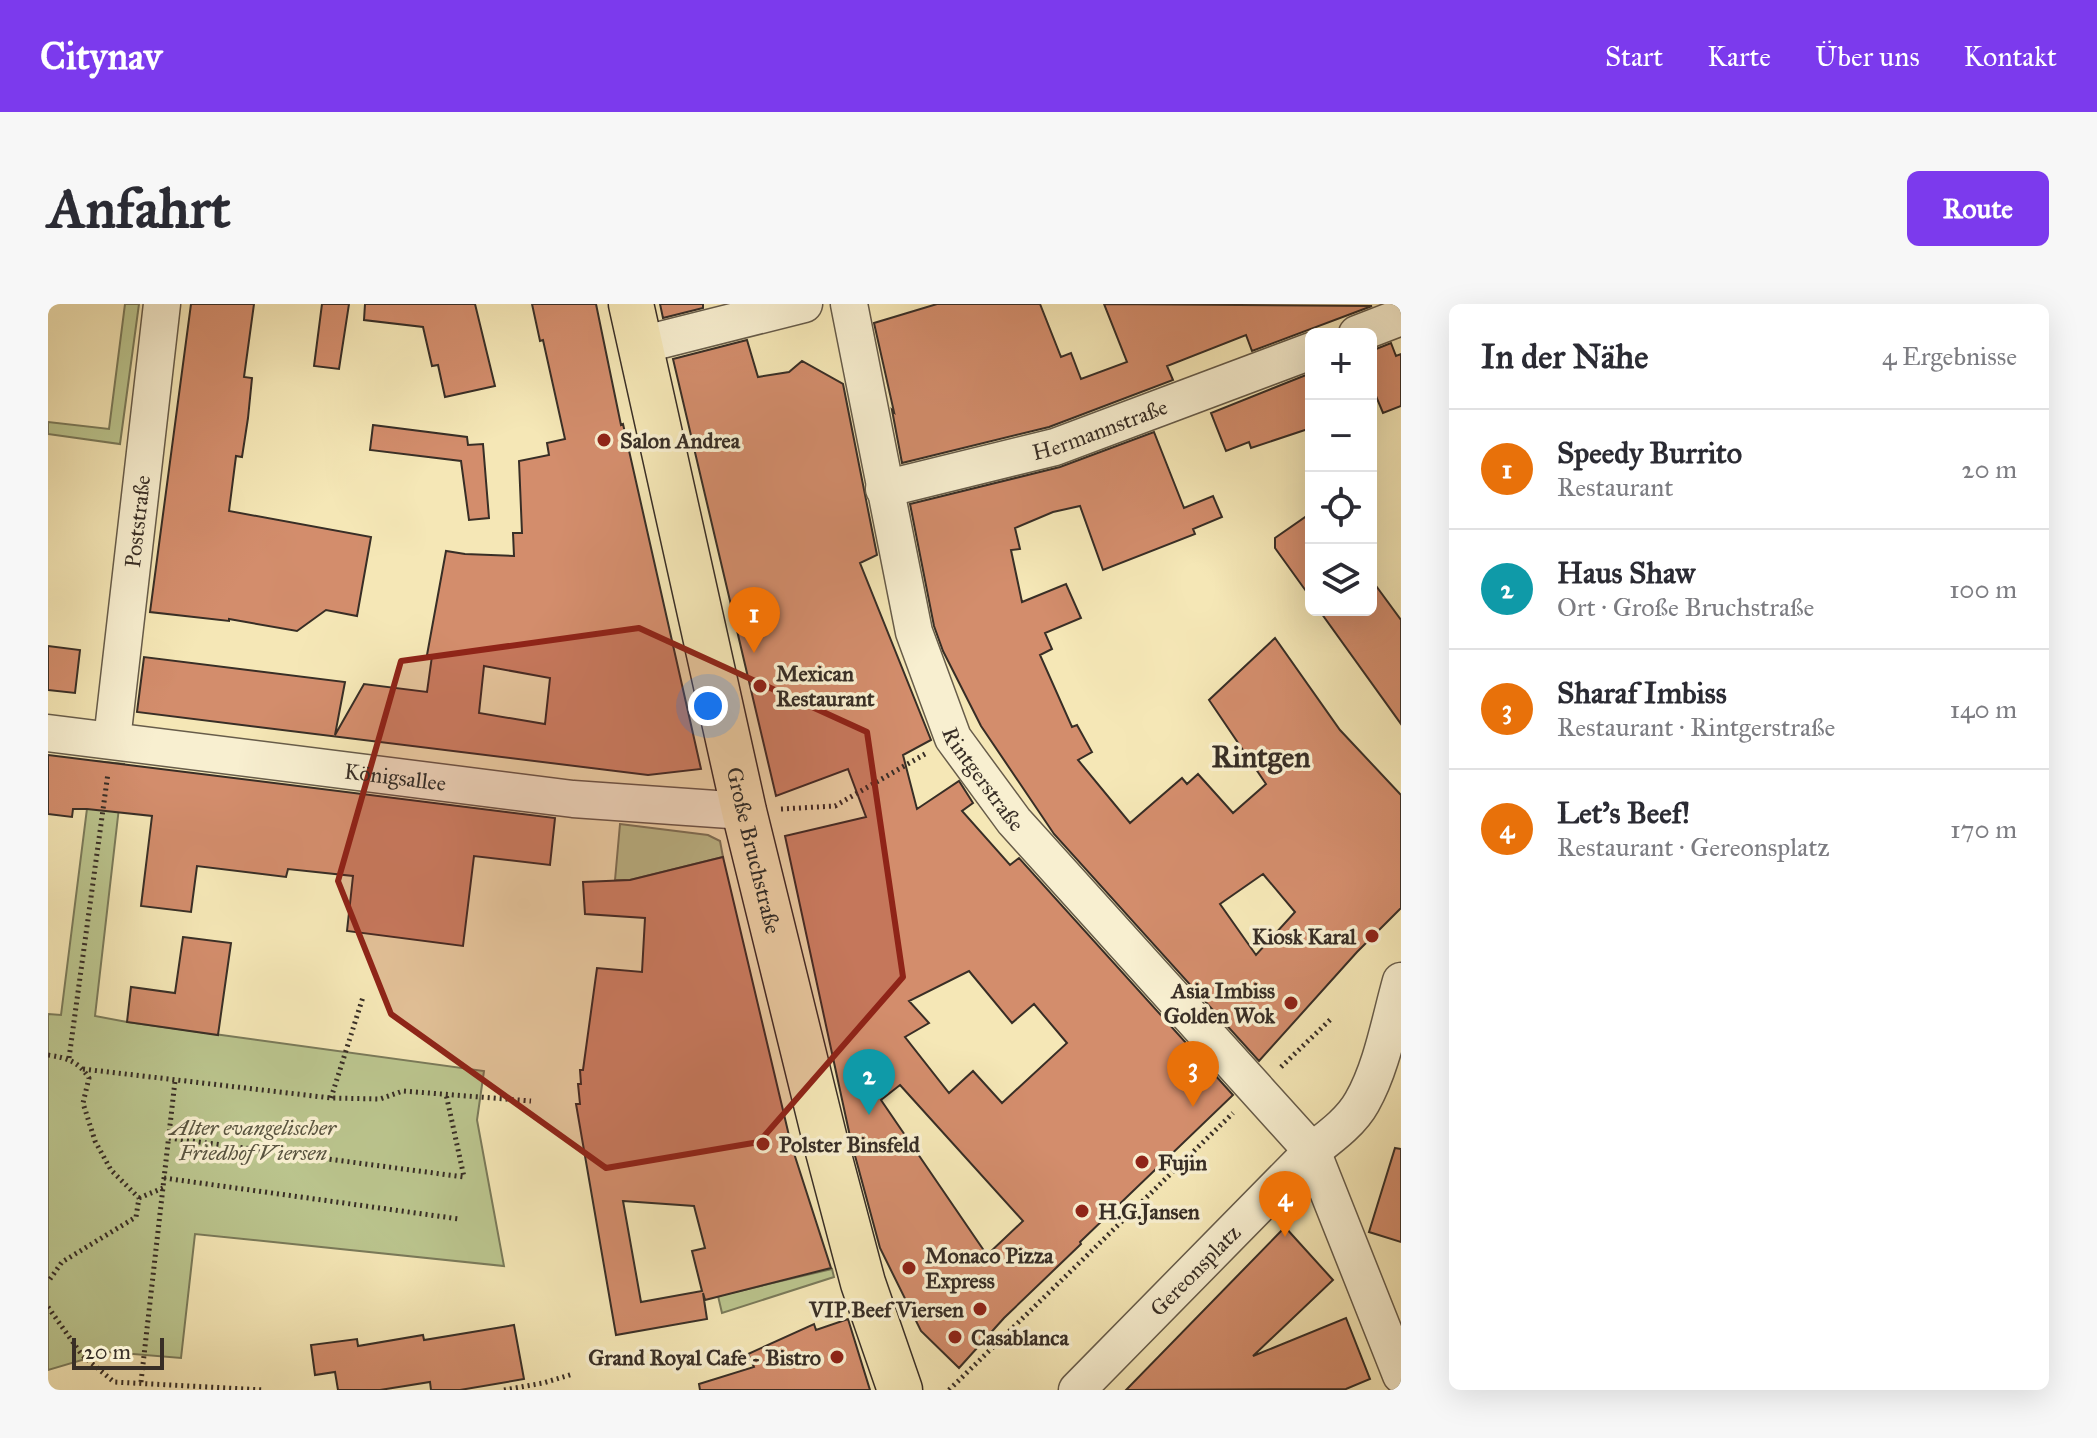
<!DOCTYPE html>
<html lang="de">
<head>
<meta charset="utf-8">
<style>
  body { margin:0; font-family:"IM FELL Great Primer",serif; background:#f7f7f7; color:#2b2b33 }
  .controls { position:absolute; right:24px; top:24px; display:grid; overflow:hidden; border-radius:12px; box-shadow:0 8px 32px #0002 }
  .controls button { width:72px; height:72px; display:grid; place-items:center; padding:0; border:0; border-bottom:2px solid #e1e1e2; background:#fff; color:#2b2b33; font:40px sans-serif }
  .scale { position:absolute; left:24px; bottom:20px; width:92px; box-sizing:border-box; padding-left:8px; border:4px solid #382e26; border-top:0; font-size:22px; line-height:28px; white-space:nowrap; color:#382e26; -webkit-text-stroke:6px #f8efd0; paint-order:stroke }
  .you { position:absolute; left:660px; top:402px; width:28px; height:28px; margin:-20px; border:6px solid #fff; border-radius:50%; background:#1a73e8; box-shadow:0 0 0 12px #1a73e833 }
  .badge { display:grid; place-items:center; width:52px; height:52px; border-radius:50%; background:#7c3aed; color:#fff; font-size:26px; font-weight:700 }
  .pin { position:absolute; translate:-50% -66px; filter:drop-shadow(0 2px 4px #0008) }
  .pin::after { content:''; position:absolute; top:42px; width:28px; height:24px; background:inherit; clip-path:polygon(0 0,100% 0,50% 100%) }
  .list { margin:0; padding:0; list-style:none }
  h2 { display:flex; justify-content:space-between; align-items:center; height:104px; margin:0; padding:0 32px; font-size:34px }
  h2 small { font-size:26px; font-weight:400; color:#7c7c81 }
  .list li { display:grid; grid-template-columns:52px 1fr auto; gap:24px; align-items:center; box-sizing:border-box; height:120px; padding:0 32px; border-top:2px solid #e1e1e2 }
  .list b { display:block; font-size:30px; white-space:nowrap }
  .list p { margin:0; font-size:26px; white-space:nowrap; color:#7c7c81 }
  .list em { font-size:26px; font-style:normal; color:#7c7c81 }
  .icon { flex:none; width:44px; height:44px; fill:none; stroke:currentColor; stroke-width:2; stroke-linecap:round; stroke-linejoin:round }
  .map { position:relative; flex:none; width:1353px; height:1086px; overflow:hidden; border-radius:12px }
  header { display:flex; align-items:center; gap:48px; box-sizing:border-box; height:112px; padding:0 40px; background:#7c3aed; color:#fff }
  header strong { font-size:38px }
  nav { display:flex; gap:44px; margin-inline-start:auto; font-size:28px }
  .intro { display:flex; align-items:center; justify-content:space-between; box-sizing:border-box; height:192px; padding:0 48px }
  h1 { margin:0; font-size:56px }
  .button { padding:20px 36px; border-radius:12px; background:#7c3aed; color:#fff; font-size:28px; font-weight:700 }
  main { display:flex; gap:48px; padding:0 48px }
  aside { flex:1; background:#fff; border-radius:12px; box-shadow:0 8px 32px #0002 }
  .map>svg:first-child { display:block }
  .green { fill:#bbc58e; stroke:#7a7a5a; stroke-width:2 }
  .building { fill:#d38d6c; stroke:#382e26; stroke-width:2; fill-rule:evenodd }
  .lines { fill:none; stroke-linecap:round; stroke-linejoin:round }
  .minor-casing { stroke:#675c4a; stroke-width:39 }
  .major-casing { stroke:#382e26; stroke-width:47 }
  .path { stroke:#382e26; stroke-width:5; stroke-dasharray:2 4; stroke-linecap:butt }
  .minor { stroke:#f8efd0; stroke-width:36 }
  .major { stroke:#f5e7b6; stroke-width:44 }
  .marked { fill:#8f2418; fill-opacity:0.2; stroke:#8f2418; stroke-width:6; stroke-linejoin:round }
  .poi-dot { fill:#8f2418; stroke:#f8efd0; stroke-width:3 }
  .labels { text-anchor:middle; stroke-width:7; stroke-linejoin:round; paint-order:stroke }
  .street-label { font-size:22px; fill:#382e26; stroke:#f8efd0 }
  .poi-label { font-size:22px; font-weight:bold; fill:#382e26; stroke:#f8efd0; text-anchor:start }
  .park-label { font-size:22px; font-style:italic; fill:#595440; stroke:#f8efd0 }
  .district-label { font-size:30px; font-weight:bold; fill:#382e26; stroke:#f8efd0 }
</style>
</head>
<body>
<header>
<strong>Citynav</strong>
<nav><a>Start</a><a>Karte</a><a>Über uns</a><a>Kontakt</a></nav>
</header>
<div class="intro"><h1>Anfahrt</h1><a class="button">Route</a></div>
<main>
<div class="map">
<svg width="1353" height="1086" viewBox="0 0 1353 1086">
  <rect width="100%" height="100%" fill="#f5e7b6"/>
  <filter id="stains"><feTurbulence type="fractalNoise" baseFrequency=".0025" numOctaves="4"/><feColorMatrix values="0 0 0 0 .2 0 0 0 0 .09 0 0 0 0 .02 0 0 0 .5 -.17"/></filter>
  <radialGradient id="worn" r=".72"><stop offset=".6" stop-color="#630" stop-opacity="0"/><stop offset="1" stop-color="#630" stop-opacity=".3"/></radialGradient>
  <path class="green" d="M77 0H91L72 140 0 130V118L61 125Z
    M45 457 76 460 47 712 79 718 436 767 429 816 456 962 147 930 133 1054 61 1048 0 1066V710L13 711Z
    M572 520 660 531 672 537 675 553 582 576H567Z
    M784 965 786 973 674 1009 670 992Z"/>
  <path class="building" d="M143 0H206L196 73 204 74 200 114 194 153 188 152 181 207 323 233 309 312 278 306 249 327 181 315V317L102 308Z
    M274 0H301L291 65 266 62Z
    M317 0H427L447 82 397 93 390 61 384 62 375 23 316 16Z
    M484 0H548L573 121 575 120 653 465 600 471 89 408 96 353 297 378 287 431 316 380 379 388 384 352 379 351 398 247 417 250 466 252 465 229H474L471 157 501 151 499 139 517 135 495 36 492 37ZM436 362 502 374 497 420 431 409Z
    M612 0H655V4L615 14Z
    M889 0H992L1013 53 1023 49 1033 75 1079 58 1056 0 1324 2 1204 47 1198 31 1119 62 1125 76 1001 123 854 159 844 106 846 108 826 19Z
    M699 36 710 73 741 68 754 57 795 80 829 251 812 259 883 436 855 451 869 505 911 477 925 499 914 507 962 561 971 554 1185 791 1032 938 1033 940 956 1014 911 1064 873 1027 832 944 803 837 737 532 818 513 800 465 728 492 625 55ZM921 667 964 719 986 700 1019 739 954 799 925 767 901 789 857 733 881 719 861 697ZM852 781 975 917 939 951 833 796Z
    M1343 39 1348 52 1353 50V102L1335 109 1328 92 1323 94V47Z
    M1263 69V124L1203 144 1201 138 1178 147 1163 109Z
    M325 121 419 133 420 141 435 140 441 214 421 216 413 157 322 146Z
    M1106 128 1136 204 1165 192 1174 213 1145 225 1147 230 1055 266 1032 202 1005 208 967 224 972 245 963 246 974 298 1018 280 1033 314 997 329 1004 345 992 351 1024 423 1029 421 1044 448 1030 456 1082 519 1134 474 1139 480 1150 470 1185 509 1218 480 1161 396 1227 334 1292 426 1353 491V604L1309 648 1211 757 1006 530 933 422 895 347 886 322 862 200 1012 163ZM1215 570 1247 608 1208 651 1172 600Z
    M1263 209V294L1227 244V234Z
    M1323 275 1353 316V420L1271 306H1323Z
    M0 342 32 346 27 389 0 386Z
    M0 451 507 514 502 561 426 552 415 642 299 627 305 572 240 565 238 573 149 562 143 608 93 602 104 512 39 505H25L24 513 0 510Z
    M675 553 743 840 783 964 657 996 655 989 659 1015 568 1031 528 800H532L530 780H533L532 766H535L549 664 594 668 597 614 537 610 535 578 582 576ZM575 897 646 902 657 944 644 947 654 987 593 998Z
    M135 633 183 639 170 731 79 718 83 683 127 689Z
    M1347 844 1353 845V938L1321 928Z
    M1237 923 1285 976 1205 1052 1298 1014 1322 1075 1298 1085 1078 1086Z
    M800 1015 822 1086H652L651 1080 706 1063 700 1050 766 1020 768 1026Z
    M466 1021 476 1075 412 1086H383L382 1078 332 1086H290L287 1068 267 1071 263 1041 309 1035 310 1042 375 1031 376 1036Z"/>
  <g class="lines">
    <g class="minor-casing">
      <g id="minor">
        <path id="s1" d="M801 0 866 328 905 434 966 517 1264 847 1353 1071"/>
        <path d="M1309 30 1353 13"/>
        <path d="M593 41 756 0"/>
        <path id="s2" d="M836 185 1007 143 1263 47"/>
        <path id="s3" d="M0 429 525 495 696 507"/>
        <path id="s4" d="M64 436 114 0"/>
        <path id="s5" d="M1029 1086 1264 847C1282 833 1303 818 1314 798 1334 763 1342 716 1353 677"/>
      </g>
    </g>
    <g class="major-casing">
      <g id="major">
        <path id="s6" d="M583 0 696 507 778 840 815 979 852 1086"/>
      </g>
    </g>
    <path class="path" d="M733 505 787 502 877 450
      M0 751C19 754 30 757 41 774L35 799 47 837 63 866 91 894 88 913 14 958 0 978
      M21 754 60 469
      M1233 763 1284 714
      M35 765 283 794 332 795 355 787 483 797
      M283 794 315 693
      M121 834 416 873 398 790
      M116 874 411 915
      M91 894 115 884
      M0 1003 34 1051 66 1078 216 1086
      M93 1078 127 777
      M456 1086 495 1079 525 1070
      M901 1086 1185 809"/>
    <use href="#minor" class="minor"/>
    <use href="#major" class="major"/>
  </g>
  <path class="marked" d="M591 324 819 428 855 673 711 838 558 864 343 710 290 577 353 357Z"/>
  <g class="poi-dot">
    <circle cx="556" cy="136" r="8"/>
    <circle cx="712" cy="382" r="8"/>
    <circle cx="1324" cy="632" r="8"/>
    <circle cx="1243" cy="699" r="8"/>
    <circle cx="715" cy="840" r="8"/>
    <circle cx="1094" cy="858" r="8"/>
    <circle cx="1034" cy="907" r="8"/>
    <circle cx="861" cy="964" r="8"/>
    <circle cx="932" cy="1005" r="8"/>
    <circle cx="907" cy="1033" r="8"/>
    <circle cx="789" cy="1053" r="8"/>
  </g>
  <g class="labels">
    <g class="street-label">
      <text dy="8" stroke="none"><textPath href="#s2" startOffset="224">Hermannstraße</textPath></text>
      <text dy="8" stroke="none"><textPath href="#s4" startOffset="220">Poststraße</textPath></text>
      <text dy="8" stroke="none"><textPath href="#s3" startOffset="350">Königsallee</textPath></text>
      <text dy="8" stroke="none"><textPath href="#s1" startOffset="498">Rintgerstraße</textPath></text>
      <text dy="8" stroke="none"><textPath href="#s6" startOffset="560">Große Bruchstraße</textPath></text>
      <text dy="8" stroke="none"><textPath href="#s5" startOffset="168">Gereonsplatz</textPath></text>
    </g>
    <g class="poi-label">
      <text x="572" y="144">Salon Andrea</text>
      <text x="728" y="377">Mexican<tspan x="728" dy="25">Restaurant</tspan></text>
      <text x="1308" y="640" text-anchor="end">Kiosk Karal</text>
      <text x="1227" y="694" text-anchor="end">Asia Imbiss<tspan x="1227" dy="25">Golden Wok</tspan></text>
      <text x="731" y="848">Polster Binsfeld</text>
      <text x="1110" y="866">Fujin</text>
      <text x="1050" y="915">H.G.Jansen</text>
      <text x="877" y="959">Monaco Pizza<tspan x="877" dy="25">Express</tspan></text>
      <text x="916" y="1013" text-anchor="end">VIP Beef Viersen</text>
      <text x="923" y="1041">Casablanca</text>
      <text x="773" y="1061" text-anchor="end">Grand Royal Cafe - Bistro</text>
    </g>
    <g class="park-label">
      <text x="205" y="831">Alter evangelischer<tspan x="205" dy="25">Friedhof Viersen</tspan></text>
    </g>
    <g class="district-label">
      <text x="1213" y="463">Rintgen</text>
    </g>
  </g>
  <rect width="100%" height="100%" filter="url(#stains)"/>
  <rect width="100%" height="100%" fill="url(#worn)"/>
</svg>
<div class="controls">
<button>+</button>
<button>−</button>
<button><svg class="icon" aria-label="locate" viewBox="0 0 24 24"><circle cx="12" cy="12" r="6"/><path d="M12 2v4M12 18v4M2 12h4M18 12h4"/></svg></button>
<button><svg class="icon" aria-label="layers" viewBox="0 0 24 24"><path d="M12 4l9 5-9 5-9-5zM3 14l9 5 9-5"/></svg></button>
</div>
<div class="scale">20 m</div>
<div class="you"></div>
<div class="pin badge" style="left:706px;top:349px;background:#e8710a">1</div>
<div class="pin badge" style="left:821px;top:811px;background:#0f9aa8">2</div>
<div class="pin badge" style="left:1145px;top:803px;background:#e8710a">3</div>
<div class="pin badge" style="left:1237px;top:933px;background:#e8710a">4</div>
</div>
<aside>
<h2>In der Nähe<small>4 Ergebnisse</small></h2>
<ul class="list">
<li><span class="badge" style="background:#e8710a">1</span><div><b>Speedy Burrito</b><p>Restaurant</p></div><em>20 m</em></li>
<li><span class="badge" style="background:#0f9aa8">2</span><div><b>Haus Shaw</b><p>Ort · Große Bruchstraße</p></div><em>100 m</em></li>
<li><span class="badge" style="background:#e8710a">3</span><div><b>Sharaf Imbiss</b><p>Restaurant · Rintgerstraße</p></div><em>140 m</em></li>
<li><span class="badge" style="background:#e8710a">4</span><div><b>Let's Beef!</b><p>Restaurant · Gereonsplatz</p></div><em>170 m</em></li>
</ul>
</aside>
</main>
</body>
</html>
